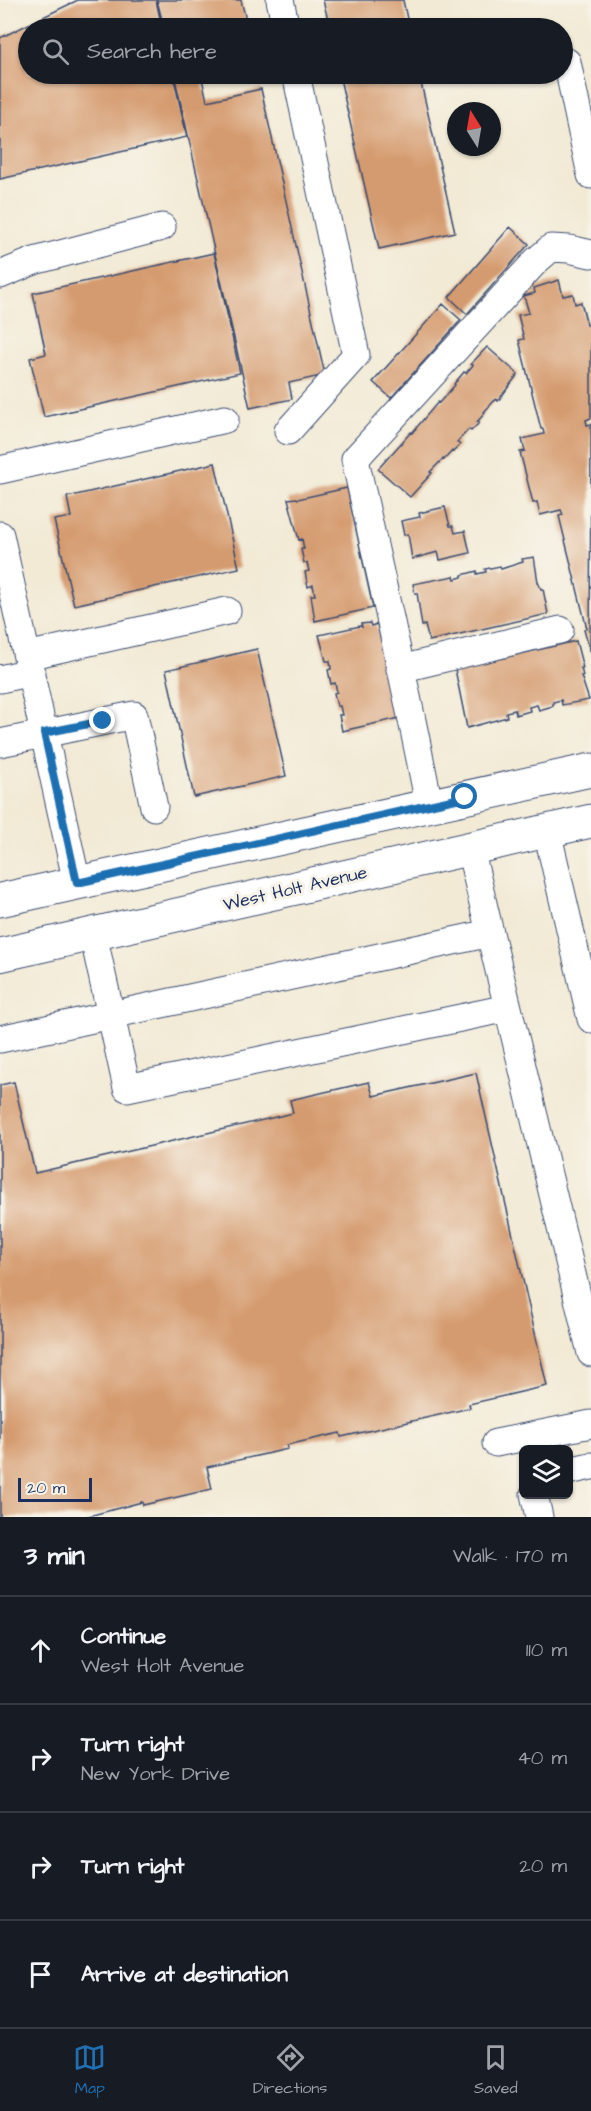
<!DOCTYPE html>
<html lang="en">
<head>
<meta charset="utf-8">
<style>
  body { margin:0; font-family:"Architects Daughter",sans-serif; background:#20242c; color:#f1f3f6 }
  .controls { position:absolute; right:18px; bottom:18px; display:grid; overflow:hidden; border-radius:9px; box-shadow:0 2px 4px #0004 }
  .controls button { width:54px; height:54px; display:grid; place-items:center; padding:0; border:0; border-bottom:2px solid #363941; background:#171b24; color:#f1f3f6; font:30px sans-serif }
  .compass { position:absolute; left:447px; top:102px; width:54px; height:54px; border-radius:50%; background:#171b24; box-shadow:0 2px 4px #0004; rotate:349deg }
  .scale { position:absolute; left:18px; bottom:15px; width:74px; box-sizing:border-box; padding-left:6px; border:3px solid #1b2f5e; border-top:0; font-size:16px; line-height:21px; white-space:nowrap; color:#1b2f5e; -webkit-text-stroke:4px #f7f3e8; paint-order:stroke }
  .stop { position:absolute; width:18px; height:18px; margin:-14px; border:4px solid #1f6fb2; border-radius:50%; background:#fff }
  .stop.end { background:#1f6fb2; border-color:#fff; box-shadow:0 2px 6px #0008 }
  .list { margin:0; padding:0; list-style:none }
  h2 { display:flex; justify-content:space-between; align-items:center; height:78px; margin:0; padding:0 24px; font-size:26px }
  h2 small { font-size:20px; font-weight:400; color:#9ea1a6 }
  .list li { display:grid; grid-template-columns:39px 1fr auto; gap:18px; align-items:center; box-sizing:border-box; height:108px; padding:0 24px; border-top:2px solid #363941 }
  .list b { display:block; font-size:22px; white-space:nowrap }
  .list p { margin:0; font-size:20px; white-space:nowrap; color:#9ea1a6 }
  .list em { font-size:20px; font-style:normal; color:#9ea1a6 }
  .icon { flex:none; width:33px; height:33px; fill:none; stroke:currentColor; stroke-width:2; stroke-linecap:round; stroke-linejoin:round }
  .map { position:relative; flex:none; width:591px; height:1517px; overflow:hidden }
  .search { position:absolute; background:#171b24; box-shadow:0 2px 4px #0004; left:18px; right:18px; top:18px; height:66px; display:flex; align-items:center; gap:15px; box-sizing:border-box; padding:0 21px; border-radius:33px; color:#9ea1a6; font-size:22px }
  .sheet { height:510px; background:#171b24 }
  nav { display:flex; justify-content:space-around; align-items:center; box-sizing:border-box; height:84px; border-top:2px solid #363941; background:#171b24; font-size:16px; color:#9ea1a6 }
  nav a { display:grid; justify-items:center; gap:3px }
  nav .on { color:#1f6fb2 }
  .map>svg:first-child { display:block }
  .building { fill:#d59b6f }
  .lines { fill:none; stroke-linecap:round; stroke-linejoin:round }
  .minor-casing { stroke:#3b4b70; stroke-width:29 }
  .major-casing { stroke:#3b4b70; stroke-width:35 }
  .minor { stroke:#fff; stroke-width:27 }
  .major { stroke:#fff; stroke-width:33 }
  .route { stroke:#1f6fb2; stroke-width:8 }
  .labels { text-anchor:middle; stroke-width:6; stroke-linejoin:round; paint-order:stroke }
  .street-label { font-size:18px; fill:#1b2f5e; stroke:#f7f3e8 }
</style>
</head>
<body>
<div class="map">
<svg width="591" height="1517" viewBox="0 0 591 1517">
  <rect width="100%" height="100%" fill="#f7f3e8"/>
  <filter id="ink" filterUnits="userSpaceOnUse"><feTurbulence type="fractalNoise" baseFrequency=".0167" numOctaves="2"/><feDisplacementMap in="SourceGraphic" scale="12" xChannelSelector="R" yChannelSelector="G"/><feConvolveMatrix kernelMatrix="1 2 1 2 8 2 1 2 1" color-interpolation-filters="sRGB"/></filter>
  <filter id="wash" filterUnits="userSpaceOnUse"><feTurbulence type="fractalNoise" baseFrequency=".008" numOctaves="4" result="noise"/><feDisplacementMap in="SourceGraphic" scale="24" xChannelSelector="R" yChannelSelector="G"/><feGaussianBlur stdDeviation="1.35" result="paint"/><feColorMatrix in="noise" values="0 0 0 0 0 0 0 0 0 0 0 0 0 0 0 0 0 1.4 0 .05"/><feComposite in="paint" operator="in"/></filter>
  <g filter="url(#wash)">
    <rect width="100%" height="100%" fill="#f2ead5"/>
    <g id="blocks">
      <path class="building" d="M78 0H156L162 28H28V74H173L187 137 0 179V38Z
        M157 0H241L248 28H164Z
        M323 0H403L409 28H386V25L372 28H330Z
        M174 74H201L207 101 261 89 325 375 289 383 292 399 250 408Z
        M339 74H419L455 232 379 249Z
        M510 227 529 244 467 314 449 297Z
        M214 253 240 373 44 417 30 358 46 354 33 293Z
        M559 280 563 296 573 294 575 304 581 302 587 325 591 324V418L586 420 587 425 591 424 590 651 584 630 587 629 559 516 563 515 561 510 540 515 537 502 533 503 520 452 525 451 522 439 544 434 543 429H541L519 340 524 339 518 315 529 313 524 296 535 293 534 288Z
        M443 304 461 320 391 398 373 382Z
        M487 347 518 374 498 401 496 399 484 412 485 413 477 422 479 423 471 431 469 429 457 442 460 445 453 452 452 451 444 460 443 459 430 472 432 473 410 497 378 469 411 432 412 433 438 402 439 403 455 385 454 384 464 372 466 373 473 365 471 364Z
        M215 463 239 568 74 605 54 520 71 517 67 497Z
        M347 488 373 608 315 621 311 595H315L313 585 308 587 305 572 309 571 307 563H304L301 549H304L302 539 299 540 288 499 297 498 298 499Z
        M445 507 450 526H453L455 533 465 531 470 553 440 560 438 552 412 559 408 534 404 535 401 521 420 517 419 513Z
        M534 557 538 582 541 589H543L548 614 429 641 425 625 422 626 417 593 415 594 413 584 454 576 455 579 462 577V575L477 571V574L486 572 485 569 500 566 501 569 523 562 522 559Z
        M370 623 371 626 377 624 400 718 342 731 339 715H342L340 706H337L334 693 337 692 335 683 331 684 328 670 331 669 330 661H326L319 635 360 626 362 627 361 624Z
        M576 641 583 668H581L583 676H581L589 700 562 705 561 700 553 702V706L539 710 537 705 529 707 530 711 516 715 515 710 506 712 507 717 467 728 455 669Z
        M257 649 286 776 194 797 166 670Z
        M476 1073 547 1386 469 1404 470 1408 341 1437 340 1433 287 1445 288 1449 207 1467 212 1489 143 1505 142 1502 85 1517H0V1085L14 1082 35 1173 293 1113 290 1100 369 1082 373 1096Z"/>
    </g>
  </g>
  <g filter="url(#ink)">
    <use href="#blocks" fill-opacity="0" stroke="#3b4b70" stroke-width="1.5"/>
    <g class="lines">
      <g class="minor-casing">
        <path id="minor" d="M280 0 286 28
          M567 62 591 175
          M0 275 34 261 162 227
          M288 431 356 355 296 74
          M0 470 225 419
          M0 535 77 883
          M27 656 227 611
          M400 669 560 630
          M0 679 31 672
          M0 743 134 715 154 807
          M429 805C407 689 380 574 355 459L536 261 551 248 569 249 591 254
          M547 831 591 1019
          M470 848 490 933
          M93 934 127 1088 508 1008
          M0 1039 490 933 591 1353
          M496 1443 591 1424
          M568 1471 591 1466
          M534 1494 539 1517"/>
      </g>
      <g class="major-casing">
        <path id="major" d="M0 900 591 770
          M0 955 591 821"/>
      </g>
      <use href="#minor" class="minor"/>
      <use href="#major" class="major"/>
    </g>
  </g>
  <g class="lines" filter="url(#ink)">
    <path class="route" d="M103 721 44 733 77 883 465 797"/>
  </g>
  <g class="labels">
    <g class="street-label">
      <text transform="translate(295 888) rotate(-13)" y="6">West Holt Avenue</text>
    </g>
  </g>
</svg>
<div class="controls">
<button><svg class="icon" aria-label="layers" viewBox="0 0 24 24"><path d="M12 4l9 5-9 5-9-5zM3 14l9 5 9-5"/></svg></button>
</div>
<svg class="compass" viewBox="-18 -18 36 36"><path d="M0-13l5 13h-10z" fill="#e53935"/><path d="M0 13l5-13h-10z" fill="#9ea1a6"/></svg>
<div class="scale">20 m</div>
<div class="stop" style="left:465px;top:797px"></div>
<div class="stop end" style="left:103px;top:721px"></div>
<div class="search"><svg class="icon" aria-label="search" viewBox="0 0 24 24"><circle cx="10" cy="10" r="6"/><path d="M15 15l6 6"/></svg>Search here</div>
</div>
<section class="sheet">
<h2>3 min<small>Walk · 170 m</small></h2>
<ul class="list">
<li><svg class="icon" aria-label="ahead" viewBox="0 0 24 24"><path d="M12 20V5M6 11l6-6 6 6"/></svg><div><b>Continue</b><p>West Holt Avenue</p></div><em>110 m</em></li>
<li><svg class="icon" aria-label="right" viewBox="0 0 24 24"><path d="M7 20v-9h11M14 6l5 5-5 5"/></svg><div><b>Turn right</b><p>New York Drive</p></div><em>40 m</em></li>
<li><svg class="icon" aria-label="right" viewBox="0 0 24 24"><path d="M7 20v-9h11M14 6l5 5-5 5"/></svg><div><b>Turn right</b></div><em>20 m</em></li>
<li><svg class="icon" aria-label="arrive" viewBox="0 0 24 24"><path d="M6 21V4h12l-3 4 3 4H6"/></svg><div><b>Arrive at destination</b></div></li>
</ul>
</section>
<nav>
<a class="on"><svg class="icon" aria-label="map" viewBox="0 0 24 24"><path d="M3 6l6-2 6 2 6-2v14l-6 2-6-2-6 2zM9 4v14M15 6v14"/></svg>Map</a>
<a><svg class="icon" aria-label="directions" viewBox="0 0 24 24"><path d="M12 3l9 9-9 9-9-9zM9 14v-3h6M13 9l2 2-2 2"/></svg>Directions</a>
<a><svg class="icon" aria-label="saved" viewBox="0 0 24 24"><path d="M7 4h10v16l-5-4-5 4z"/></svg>Saved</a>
</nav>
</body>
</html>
